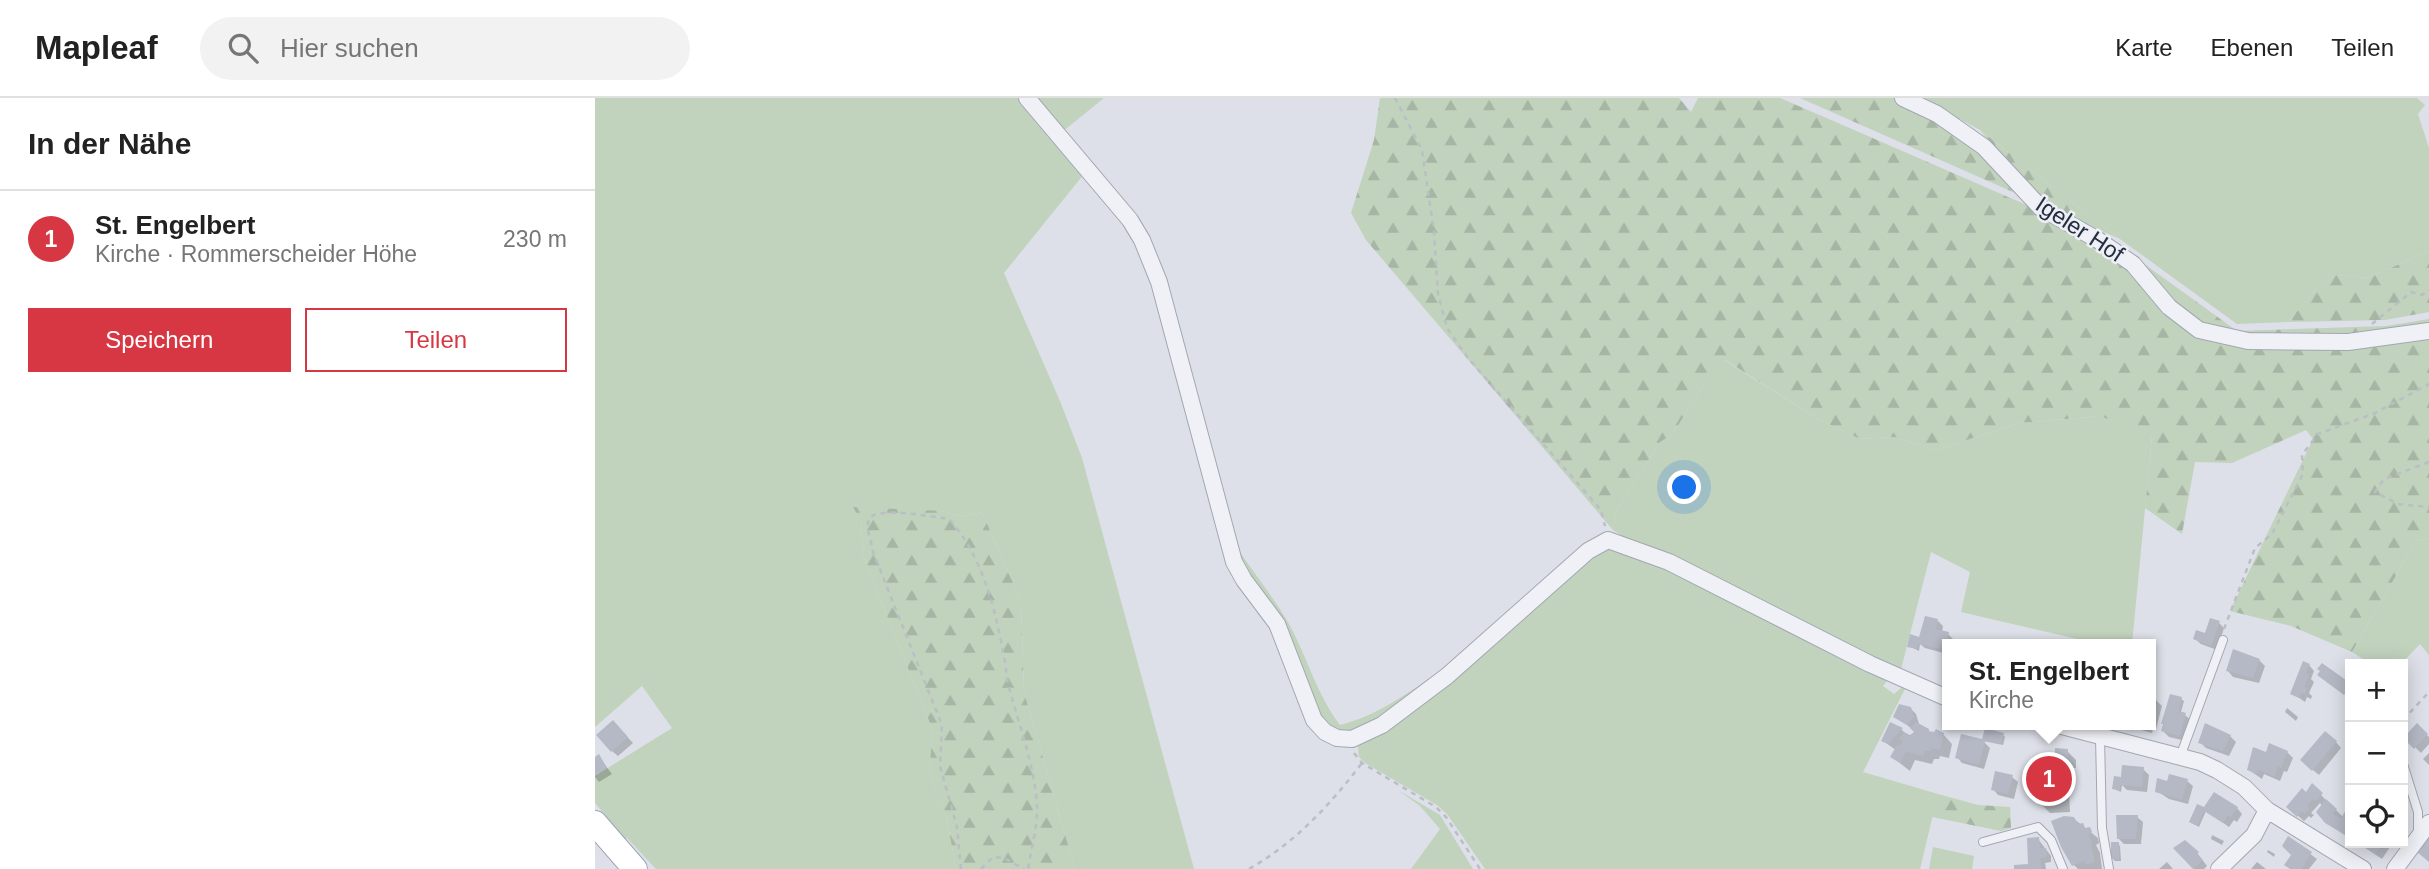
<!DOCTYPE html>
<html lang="de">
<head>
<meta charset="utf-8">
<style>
  body { margin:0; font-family:Arial,sans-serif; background:#f2f2f2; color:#222 }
  .controls { position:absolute; right:21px; bottom:21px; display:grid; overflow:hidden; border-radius:0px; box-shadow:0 4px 18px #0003 }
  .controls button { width:63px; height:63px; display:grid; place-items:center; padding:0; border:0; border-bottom:2px solid #e0e0e0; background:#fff; color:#222; font:35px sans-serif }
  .you { position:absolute; left:1090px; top:390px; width:24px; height:24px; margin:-18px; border:5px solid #fff; border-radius:50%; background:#1a73e8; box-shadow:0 0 0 10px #1a73e833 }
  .badge { display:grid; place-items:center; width:46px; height:46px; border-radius:50%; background:#d73743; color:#fff; font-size:23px; font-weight:700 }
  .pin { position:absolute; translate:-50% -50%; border:4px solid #fff; box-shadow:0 2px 7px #0006 }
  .popup { position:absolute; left:1347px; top:541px; width:214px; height:91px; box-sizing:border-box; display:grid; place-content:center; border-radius:0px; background:#fff; filter:drop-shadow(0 2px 5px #0005); font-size:23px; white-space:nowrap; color:#767676 }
  .popup b { font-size:26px; color:#222 }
  .popup::after { content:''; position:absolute; left:50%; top:100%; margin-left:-14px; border:14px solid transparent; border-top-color:#fff }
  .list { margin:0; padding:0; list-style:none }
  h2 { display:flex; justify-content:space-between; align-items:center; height:91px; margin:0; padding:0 28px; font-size:30px }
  h2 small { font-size:23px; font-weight:400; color:#767676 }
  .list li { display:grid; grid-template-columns:46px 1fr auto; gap:21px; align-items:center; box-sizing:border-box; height:98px; padding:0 28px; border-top:2px solid #e0e0e0 }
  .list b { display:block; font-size:26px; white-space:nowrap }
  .list p { margin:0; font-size:23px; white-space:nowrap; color:#767676 }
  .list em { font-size:23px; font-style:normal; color:#767676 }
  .actions { display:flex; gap:14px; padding:21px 28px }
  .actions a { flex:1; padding:16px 0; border:2px solid #d73743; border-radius:0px; text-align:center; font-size:24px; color:#d73743 }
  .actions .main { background:#d73743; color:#fff }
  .icon { flex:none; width:38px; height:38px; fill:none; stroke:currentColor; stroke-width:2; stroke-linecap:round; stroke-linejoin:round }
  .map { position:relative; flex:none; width:1834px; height:771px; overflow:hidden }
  header { display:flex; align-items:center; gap:42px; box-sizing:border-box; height:98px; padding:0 35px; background:#fff; border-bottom:2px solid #e0e0e0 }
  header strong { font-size:33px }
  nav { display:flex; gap:38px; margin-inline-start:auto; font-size:24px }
  .search { width:490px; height:63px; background:#f2f2f2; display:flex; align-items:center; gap:18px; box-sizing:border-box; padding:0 24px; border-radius:38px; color:#767676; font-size:26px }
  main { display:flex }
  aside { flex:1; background:#fff }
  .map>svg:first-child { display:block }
  .green { fill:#c1d2bd }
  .forest { fill:url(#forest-firs) }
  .shadow { fill:#0003 }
  .building { fill:#b4b9c5 }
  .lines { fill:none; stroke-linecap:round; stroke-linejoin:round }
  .service-casing { stroke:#a2a7b2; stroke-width:10 }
  .minor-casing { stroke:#a2a7b2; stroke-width:18 }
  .primary-casing { stroke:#9ba3b4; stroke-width:26 }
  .path { stroke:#bbbec6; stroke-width:2.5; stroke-dasharray:5 5; stroke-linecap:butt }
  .service { stroke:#f0f1f6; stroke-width:8 }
  .minor { stroke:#f0f1f6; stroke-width:16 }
  .primary { stroke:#fff; stroke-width:24 }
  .labels { text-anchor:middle; stroke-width:5; stroke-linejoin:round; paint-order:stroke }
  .street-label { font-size:23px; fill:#252d3f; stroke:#eceff5 }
</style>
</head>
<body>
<header>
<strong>Mapleaf</strong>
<div class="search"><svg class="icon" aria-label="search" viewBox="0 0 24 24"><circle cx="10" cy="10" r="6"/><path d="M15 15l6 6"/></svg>Hier suchen</div>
<nav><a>Karte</a><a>Ebenen</a><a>Teilen</a></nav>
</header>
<main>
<aside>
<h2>In der Nähe<small></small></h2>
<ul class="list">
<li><span class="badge">1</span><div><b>St. Engelbert</b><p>Kirche · Rommerscheider Höhe</p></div><em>230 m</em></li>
</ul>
<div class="actions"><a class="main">Speichern</a><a>Teilen</a></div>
</aside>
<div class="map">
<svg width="1834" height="771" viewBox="0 0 1834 771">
  <defs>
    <pattern id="forest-firs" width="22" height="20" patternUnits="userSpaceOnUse" patternTransform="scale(1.75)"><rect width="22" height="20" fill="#c1d2bd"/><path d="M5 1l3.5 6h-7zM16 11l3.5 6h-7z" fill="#a6b5a4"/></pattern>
  </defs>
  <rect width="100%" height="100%" fill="#dde0e8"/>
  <path class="green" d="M0 0H425L489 76 409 175 465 303 487 360 599 771H480L429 594 426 503 387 414 367 419 348 413 266 423 268 458 338 633 334 673 352 722 361 771H61L32 740 30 741 0 705V678L77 630 47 588 0 629Z
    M438 0H509L467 34Z
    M1325 0H1822L1830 7 1823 16 1834 50V153L1773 180 1741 177 1721 191 1693 224 1642 226 1525 141 1385 32Z
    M1129 262 1225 322 1265 341 1299 339 1341 352 1424 325 1505 318 1557 338 1537 546H1504L1366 514 1375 474 1336 454 1305 575 1047 451 1018 432 1021 414 1065 344 1077 337 1106 291Z
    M1834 440V557L1825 546 1806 566H1776L1757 554 1821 443Z
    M637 441C654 470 677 496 694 526 712 559 722 597 745 627 781 618 810 597 841 576 819 596 773 645 740 633 732 630 727 621 722 613L655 483Z
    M1016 451 1036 455 1073 471 1294 580 1288 588 1299 596 1307 589H1311L1268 674 1343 696 1325 771H890L852 716 842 707 770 665 764 659 763 648 789 633 1001 455Z
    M803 692 845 717 878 771H816L845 731 825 708Z
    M1338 749 1379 758 1377 771H1334Z"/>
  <path class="forest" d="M785 0H1084L1096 14 1103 0H1185L1243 25 1443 112 1512 149 1575 219 1598 236 1653 239 1596 226 1523 147 1642 233 1791 228 1834 221V440L1821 443 1757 554 1696 528 1635 513 1718 341 1711 332 1637 365 1600 364 1587 436 1550 410 1557 339 1505 318 1424 325 1341 352 1299 339 1265 341 1225 322 1130 262 1106 291 1077 337 1065 344 1021 414 1018 432 771 142 756 115 779 42Z
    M1205 0H1299L1380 43 1427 98Z
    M1385 32 1525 141 1447 107Z
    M1834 153V214L1790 222 1693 224 1721 191 1741 177 1773 180Z
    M258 409 348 413 367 419 387 414 426 503 429 594 480 771H361L352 722 334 673 338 633 268 458 266 423Z
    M1343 696 1383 707 1415 709 1416 730 1406 733 1337 719Z"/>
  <path class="shadow" d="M1343 523 1348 528 1347 534 1353 536 1359 542 1358 546H1352V556L1330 550 1325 546 1324 553 1314 548Z
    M1624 525 1629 530 1622 552 1606 546 1600 541 1611 537Z
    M1664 562 1670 568 1664 585 1638 579 1633 573Z
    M1714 567 1719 573 1716 581 1719 584 1714 595 1717 598 1716 601 1712 599 1710 604 1697 595Z
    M1728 567 1755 587V594L1752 598 1727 579Z
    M1556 601 1561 602 1567 608 1561 631 1558 630 1557 635 1543 631 1539 627H1556Z
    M1586 601 1589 603 1586 614 1596 622 1591 643 1574 639 1568 633Z
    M1315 610 1321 616 1324 626 1336 635 1348 636 1357 646 1354 660 1345 658 1344 661H1339L1337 666 1320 662 1315 673 1297 659 1301 652 1288 643 1296 626 1307 632 1315 640 1321 634 1300 618Z
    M1692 610 1703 619 1701 623 1690 614Z
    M1822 628 1834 639V646L1826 655 1811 640Z
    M24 630 38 645 23 658 17 653Z
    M1408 637 1410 639 1408 647 1388 643Z
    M1635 638 1641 644 1634 658 1611 650 1605 644Z
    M1388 643 1395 650 1389 671 1367 665 1362 659Z
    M1741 644 1746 650 1724 677 1713 668Z
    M1472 653 1481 662V670H1473L1475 714 1455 715 1446 706 1461 662Z
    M1692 654 1698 660 1692 674 1689 673 1685 683 1669 676 1667 681 1654 672 1672 656Z
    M1834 655V667L1828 661Z
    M4 659 17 676 4 684 0 679V661Z
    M1548 671 1554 677 1552 694 1532 692 1527 687 1526 694 1519 691 1527 681Z
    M1417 679 1423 684 1419 701 1403 697 1398 691Z
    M1592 683 1598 688 1593 706 1574 701 1562 693 1573 686Z
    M1717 688 1748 719 1751 714 1755 717V740L1747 735 1725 705 1716 715 1719 717 1716 720 1714 718 1709 723 1693 709 1712 697Z
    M1642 710 1647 716 1642 724 1639 722 1634 729 1611 713 1604 729 1596 724 1610 712Z
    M1542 719 1548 724 1546 746H1529L1524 741Z
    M1479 721 1503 740 1504 745 1501 747 1505 755 1507 771H1483L1479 767Z
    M1617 737 1629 743 1627 747 1616 741Z
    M1694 740 1722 761 1714 771H1695L1698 757Z
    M1443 741 1456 758V764L1450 765 1451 771H1421L1435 767Z
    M1763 745H1795L1797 746 1787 761Z
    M1523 746 1525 748 1526 763H1520L1517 760Z
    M1581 751 1600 752 1612 768 1609 771H1599Z
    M1673 752 1680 756 1679 759 1672 754Z
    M1572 764 1578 771H1564Z
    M1662 764 1671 771H1656Z"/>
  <path class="building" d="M1330 518 1343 521 1341 531 1354 534 1350 552 1323 546 1322 551 1312 549 1315 536 1324 539Z
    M1615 520 1625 523 1616 548 1598 541 1601 532 1610 535Z
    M1638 551 1665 561 1658 580 1631 573Z
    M1708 563 1715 566 1711 575 1714 577 1709 589 1712 590 1710 596 1706 595 1704 600 1695 596Z
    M1727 565 1755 585 1749 597 1722 577 1725 573 1722 571Z
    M1575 596 1587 599 1584 613 1591 615 1585 638 1566 633 1568 626H1566Z
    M1304 606 1316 609 1319 619 1312 627 1298 619Z
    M18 622 33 639 16 654 1 637Z
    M1295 624 1308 630 1293 646 1286 643Z
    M1321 624 1334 631V633L1339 634 1341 631 1349 635 1345 652 1336 650V653H1330L1328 658 1311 654 1305 665 1295 659 1302 647 1304 648 1308 643 1304 640 1309 634 1315 637 1319 634 1315 630Z
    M1610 625 1636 637 1628 653 1603 645Z
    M1822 625 1833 636 1819 651 1808 640Z
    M1390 630 1409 635 1406 646 1390 643 1384 667 1360 660 1366 636 1387 641Z
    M1730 633 1742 643 1717 673 1705 662Z
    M1674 645 1693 653 1686 670 1683 668 1679 678 1663 672 1662 676 1652 672 1658 649 1671 654Z
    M1460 650 1473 651V662H1465L1467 706 1444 707 1442 661H1459Z
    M4 656 12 670 0 678V659Z
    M1527 667 1549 669 1547 689 1525 687V692L1517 691 1519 678 1526 679Z
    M1400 673 1418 677 1413 696 1396 692Z
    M1574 676 1593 681 1587 702 1560 694 1562 680 1572 683Z
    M1717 685 1728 695 1721 703 1718 701 1713 706 1712 708 1714 710 1710 716 1707 713 1702 719 1691 709 1707 690 1711 694Z
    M1619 694 1643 709 1636 719 1633 717 1628 725 1609 713 1602 728 1594 724 1602 706 1609 709Z
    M1731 701 1742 711 1738 716 1746 720 1751 712 1755 715V740L1730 725 1721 714Z
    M1521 717H1543L1541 741H1522Z
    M1469 718 1479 719 1483 726 1488 725 1490 730 1495 729 1497 734 1494 737 1497 745 1496 746 1500 764 1491 767 1489 763 1477 768 1466 749 1456 723Z
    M1693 738 1717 754 1707 771H1695L1689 767 1696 757 1687 748Z
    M1834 738V764L1822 754Z
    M1444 739 1445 750H1451L1452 759 1445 760 1447 771H1419V767L1433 766 1432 740Z
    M1590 742 1604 754 1602 756 1608 762 1598 771 1578 750Z
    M1516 744H1524V761H1516Z
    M1763 745H1788L1780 756Z"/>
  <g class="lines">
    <g class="service-casing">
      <path id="service" d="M1505 639 1507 730 1514 771
        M1585 659 1628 542
        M1808 666 1823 714V734
        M1388 744 1443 729 1456 742 1468 771"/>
    </g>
    <g class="minor-casing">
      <path id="minor" d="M432 0 535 122 547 142 564 184 639 464 649 482 682 526 719 622 730 634 742 640 757 641 787 627 852 578 993 453 1013 442 1074 464 1275 566 1352 600
        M1308 0 1342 16 1389 49 1446 110 1503 142 1538 166 1574 209 1604 232 1653 243 1753 244 1834 233
        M1463 627 1605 664 1622 672 1649 689 1672 712 1768 771
        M1624 771 1659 737 1672 712
        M1800 771 1834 725"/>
    </g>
    <g class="primary-casing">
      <path id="primary" d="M0 725 40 771"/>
    </g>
    <path class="path" d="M800 0 827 52 839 134 843 196 852 230 873 260 1006 412 1010 428
      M1777 226 1816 194 1827 197 1834 192
      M1834 364 1789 381 1780 394 1803 406 1834 409
      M1629 531 1660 450 1677 436 1708 376 1707 357 1723 336 1780 315 1834 286
      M1808 622 1834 594
      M759 655 767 665 841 709 851 719 885 771
      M366 771 362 729 345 668 347 627 278 454C277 445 270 429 274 421 280 408 340 419 354 421 387 457 401 512 409 560 411 567 411 574 412 581 422 623 439 663 442 707 443 727 436 751 433 771
      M386 771 398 759 409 760 429 771
      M654 771C701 744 734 708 767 665"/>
    <use href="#service" class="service"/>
    <use href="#minor" class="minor"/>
    <use href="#primary" class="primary"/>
  </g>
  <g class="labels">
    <g class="street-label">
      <text transform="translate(1485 131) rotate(33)" y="8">Igeler Hof</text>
    </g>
  </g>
</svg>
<div class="controls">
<button>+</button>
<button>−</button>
<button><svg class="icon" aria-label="locate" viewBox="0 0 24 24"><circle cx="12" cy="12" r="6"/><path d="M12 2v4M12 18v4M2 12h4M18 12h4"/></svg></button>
</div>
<div class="you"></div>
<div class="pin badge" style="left:1454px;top:681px">1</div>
<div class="popup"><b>St. Engelbert</b>Kirche</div>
</div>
</main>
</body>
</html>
